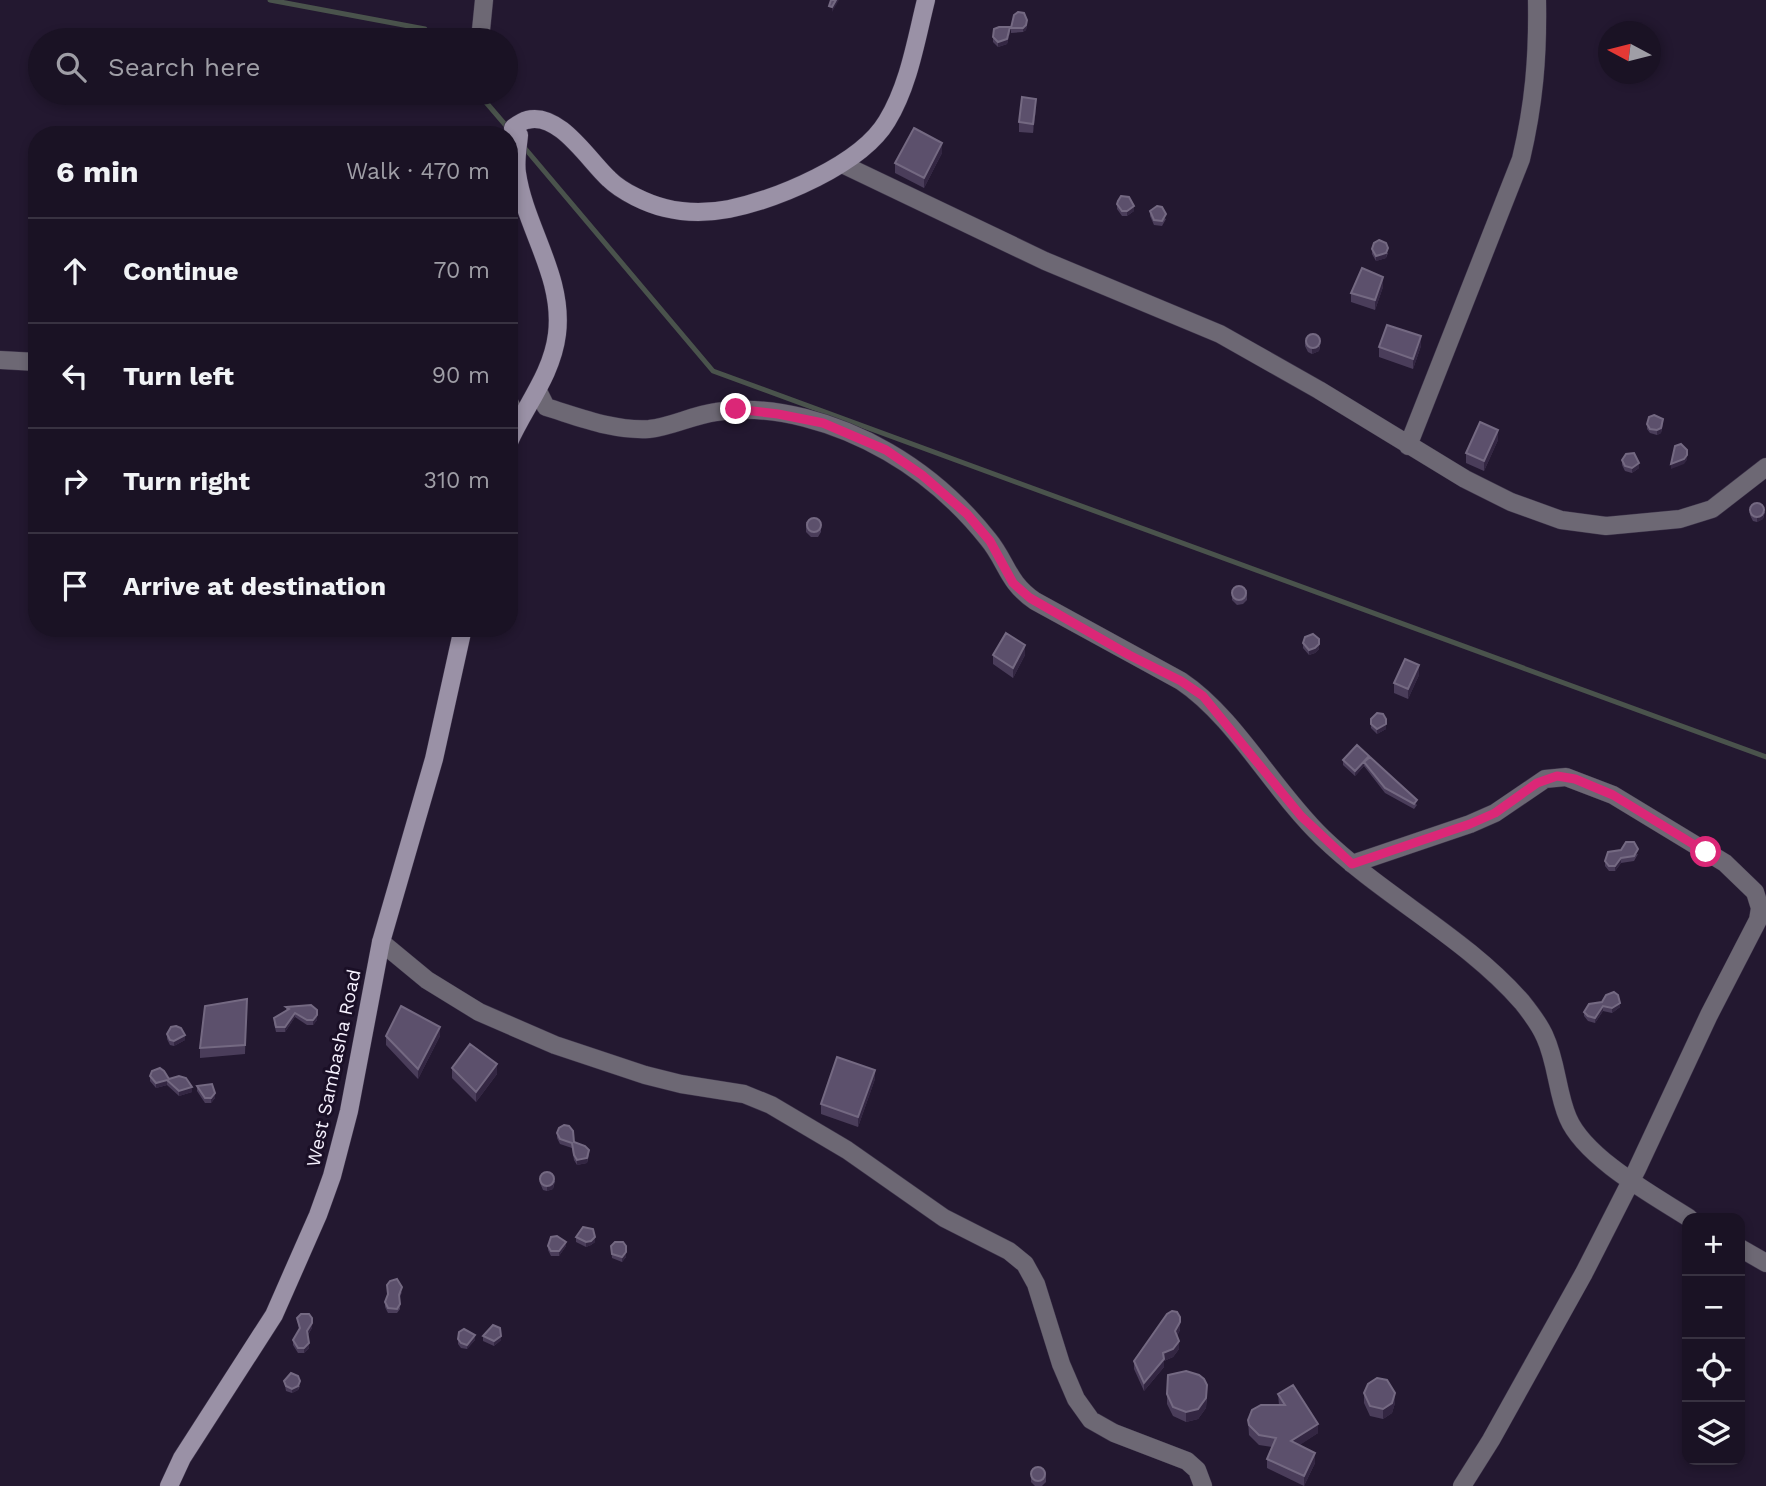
<!DOCTYPE html>
<html lang="en">
<head>
<meta charset="utf-8">
<style>
  body { margin:0; font-family:"Work Sans",sans-serif; background:#231b2c; color:#f1f3f6 }
  .controls { position:absolute; right:21px; bottom:21px; display:grid; overflow:hidden; border-radius:14px; box-shadow:0 4px 10px #0003 }
  .controls button { width:63px; height:63px; display:grid; place-items:center; padding:0; border:0; border-bottom:2px solid #383241; background:#1a1224; color:#f1f3f6; font:35px sans-serif }
  .compass { position:absolute; left:1598px; top:21px; width:63px; height:63px; border-radius:50%; background:#1a1224; box-shadow:0 4px 10px #0003; rotate:277deg }
  .stop { position:absolute; width:21px; height:21px; margin:-16px; border:5px solid #db2777; border-radius:50%; background:#fff }
  .stop.end { background:#db2777; border-color:#fff; box-shadow:0 2px 7px #0008 }
  .list { margin:0; padding:0; list-style:none }
  h2 { display:flex; justify-content:space-between; align-items:center; height:91px; margin:0; padding:0 28px; font-size:30px }
  h2 small { font-size:23px; font-weight:400; color:#9f9ea6 }
  .list li { display:grid; grid-template-columns:46px 1fr auto; gap:21px; align-items:center; box-sizing:border-box; height:105px; padding:0 28px; border-top:2px solid #383241 }
  .list b { display:block; font-size:26px; white-space:nowrap }
  .list em { font-size:23px; font-style:normal; color:#9f9ea6 }
  .icon { flex:none; width:38px; height:38px; fill:none; stroke:currentColor; stroke-width:2; stroke-linecap:round; stroke-linejoin:round }
  .map { position:relative; flex:none; width:1766px; height:1486px; overflow:hidden }
  .search { position:absolute; background:#1a1224; box-shadow:0 4px 10px #0003; left:28px; top:28px; width:490px; height:77px; display:flex; align-items:center; gap:18px; box-sizing:border-box; padding:0 24px; border-radius:38px; color:#9f9ea6; font-size:26px }
  .panel { position:absolute; background:#1a1224; box-shadow:0 4px 10px #0003; left:28px; top:126px; width:490px; height:511px; border-radius:28px }
  .map>svg:first-child { display:block }
  .lines { fill:none; stroke-linecap:round; stroke-linejoin:round }
  .stream { stroke:#4a534c; stroke-width:5 }
  .street-casing { stroke:#3c3249; stroke-width:19 }
  .secondary-casing { stroke:#3c3249; stroke-width:19 }
  .street { stroke:#6d6874; stroke-width:18 }
  .secondary { stroke:#9a91a6; stroke-width:18 }
  .wall { fill:#4a3d5a }
  .shaded-wall { fill:#332642 }
  .building { fill:#5c506c; stroke:#746982; stroke-width:2 }
  .route { stroke:#db2777; stroke-width:9 }
  .labels { text-anchor:middle; stroke-width:6; stroke-linejoin:round; paint-order:stroke }
  .street-label { font-size:19px; fill:#f5f0fd; stroke:#1a0f26 }
</style>
</head>
<body>
<div class="map">
<svg width="1766" height="1486" viewBox="0 0 1766 1486">
  <rect width="100%" height="100%" fill="#231830"/>
  <g class="lines">
    <path class="stream" d="M270 0 425 29 434 40
      M478 93 508 128
      M523 146 713 371 1766 757"/>
    <g class="street-casing">
      <path id="street" d="M480 40 484 0
        M842 164 1045 261 1220 334 1319 390 1465 479 1511 502 1561 520 1606 526 1680 519 1712 509 1766 467
        M0 360 37 362
        M538 391 546 407C579 417 613 431 649 429 671 427 693 415 716 412 773 403 838 423 888 452 926 474 961 505 988 539 1007 562 1007 582 1035 601L1181 681C1235 717 1273 790 1322 837 1384 897 1465 937 1522 1002 1530 1012 1540 1025 1545 1037 1557 1063 1557 1093 1568 1118 1585 1158 1653 1195 1689 1218
        M509 402 519 420
        M1408 446 1521 159C1534 104 1538 57 1537 0
        M1352 864 1470 824 1495 813 1545 779 1566 777 1613 795 1725 863 1755 892 1760 908 1758 920 1709 1015 1637 1169 1584 1273 1491 1440 1462 1486
        M381 942 427 980 479 1012 555 1045 645 1075 681 1084 744 1094 771 1105 847 1150 944 1218 1009 1251 1025 1264 1036 1284 1061 1364 1076 1399 1091 1420 1114 1433 1187 1461 1197 1470 1203 1486
        M1740 1248 1766 1263"/>
    </g>
    <g class="secondary-casing">
      <path id="secondary" d="M509 442C525 406 552 375 557 334 564 276 525 228 517 173 515 161 518 147 519 135L513 128C517 125 522 121 527 120 559 111 589 161 609 179 622 192 648 204 665 208 685 213 708 213 729 209 777 199 861 165 887 121 909 85 916 40 926 0
        M169 1486 182 1458 274 1315 318 1215 332 1176 349 1111 381 942 434 759 463 628"/>
    </g>
    <use href="#street" class="street"/>
    <use href="#secondary" class="secondary"/>
  </g>
  <path class="wall" d="M1027 25 1026 30 1023 32 1011 33V28Z
    M1010 32 1007 44 998 47 993 42V37Z
    M1036 109 1033 133 1019 132V122Z
    M942 153 924 188 895 173V163Z
    M1117 204 1134 211 1127 216H1122L1117 209Z
    M1150 211 1166 219 1162 226 1154 225 1150 216Z
    M1372 249 1388 253 1386 258 1376 261 1372 254Z
    M1383 287 1375 310 1351 302V293Z
    M1305 341 1320 346 1319 351 1312 354 1308 352 1305 346Z
    M1421 346 1413 369 1379 357V347Z
    M1647 424H1663L1661 433 1657 435 1650 433 1647 429Z
    M1498 440 1484 471 1466 463V453Z
    M1622 460 1639 468 1632 473 1625 471 1622 465Z
    M1750 510 1765 512 1763 519 1757 522 1753 521 1750 515Z
    M806 522H821V532L818 537H811L806 532Z
    M1232 590H1247V600L1243 604 1237 605 1232 600Z
    M1319 639V649L1315 653 1309 655 1303 648V643Z
    M993 655H1025L1013 678 993 664Z
    M1419 675 1408 699 1394 693V683Z
    M1371 719H1386V729L1377 734 1371 728Z
    M1369 758 1417 805 1414 809 1385 793 1364 766 1355 776 1343 765V760Z
    M1638 854 1634 861 1621 863 1615 871H1609L1605 866V861Z
    M247 999 245 1054 200 1058V1048Z
    M1589 1004 1620 1007 1612 1013 1603 1011 1595 1023 1588 1021 1584 1016V1012Z
    M286 1007 317 1020 313 1025H307L295 1017 285 1032H276L274 1023V1018L286 1011Z
    M167 1034 185 1040 174 1046 170 1045 167 1039Z
    M386 1036H440L418 1079 386 1045Z
    M452 1068 497 1074 476 1102 452 1078Z
    M150 1076 169 1079 192 1092 179 1096 167 1085 156 1088 150 1081Z
    M875 1079 858 1127 821 1114V1104Z
    M197 1086 215 1098 211 1103H205L197 1091Z
    M557 1133 574 1142 589 1155 587 1163 577 1165 574 1160 572 1148 560 1144 557 1138Z
    M540 1179 555 1181 553 1189 547 1191 543 1190 540 1183Z
    M576 1237 595 1242 591 1245 586 1247 576 1242Z
    M548 1246H566L559 1256H551L548 1250Z
    M611 1246 626 1257 622 1262 612 1258Z
    M402 1292 399 1299 400 1309 397 1313H388L385 1307V1302Z
    M1180 1317V1330L1177 1336 1179 1349 1173 1357 1164 1361V1367L1144 1391 1134 1369V1361Z
    M297 1318H312V1328L308 1335 309 1348 304 1353H298L293 1345V1340L299 1329Z
    M483 1336 501 1340 494 1346 483 1341Z
    M458 1339 475 1340 467 1349 461 1348 458 1344Z
    M284 1381 300 1386 298 1390 292 1393 286 1391Z
    M1364 1393 1395 1403 1392 1413 1383 1419 1370 1416 1364 1403Z
    M1167 1394 1207 1395 1206 1408 1198 1419 1186 1422 1173 1416 1167 1404Z
    M1278 1394 1318 1433 1299 1445 1315 1463 1304 1486 1267 1468V1459L1272 1447 1259 1445 1249 1435 1248 1420 1279 1405Z
    M1031 1472H1046V1482L1042 1486H1035L1031 1482Z"/>
  <path class="shaded-wall" d="M836 0H839L832 12V7Z
    M1027 20 1026 30 1023 32V28Z
    M1010 27V32L1007 44 998 47V42Z
    M1036 99V109L1033 133V124Z
    M942 143V153L924 188V178Z
    M1134 206V211L1127 216V211Z
    M1388 248 1386 258 1376 261V256Z
    M1383 277V287L1375 310V300Z
    M1421 336V346L1413 369V359Z
    M1320 341 1319 351 1312 354V349Z
    M1663 419 1661 433 1657 435V430Z
    M1498 430V440L1484 471V461Z
    M1687 455V460L1684 464 1671 469V464Z
    M1639 463V468L1632 473V468Z
    M1765 507 1763 519 1757 522V518Z
    M1319 644V649L1315 653 1309 655V650Z
    M1025 645V655L1013 678V668Z
    M1419 665V675L1408 699V689Z
    M1386 724V729L1377 734V729Z
    M1369 756V761L1364 762V766L1355 776V771Z
    M1621 858V863L1615 871V866Z
    M1620 1003V1007L1612 1013V1008Z
    M1603 1006V1011L1595 1023V1018Z
    M295 1013V1017L285 1032V1027Z
    M317 1015V1020L313 1025V1020Z
    M440 1027V1036L418 1079V1069Z
    M185 1035V1040L174 1046V1041Z
    M497 1064V1074L476 1102V1092Z
    M875 1070V1079L858 1127V1117Z
    M167 1080V1085L156 1088V1083Z
    M192 1087V1092L179 1096V1091Z
    M215 1093V1098L211 1103V1098Z
    M589 1150 587 1163 577 1165V1160Z
    M555 1176 553 1189 547 1191V1187Z
    M595 1237V1242L591 1245 586 1247V1242Z
    M566 1242V1246L559 1256V1251Z
    M626 1252V1257L622 1262V1257Z
    M1180 1322V1330L1175 1339V1331Z
    M312 1323V1328L307 1336V1331Z
    M475 1335V1340L467 1349V1345Z
    M501 1336V1340L494 1346V1341Z
    M1179 1341V1349L1173 1357 1164 1361V1367L1144 1391V1383L1163 1353Z
    M309 1343V1348L304 1353V1348Z
    M300 1381 298 1390 292 1393V1389Z
    M1395 1393V1403L1392 1413 1383 1419V1409Z
    M1206 1398V1408L1198 1419 1186 1422V1412Z
    M1318 1424V1433L1291 1451V1441Z
    M1315 1453V1463L1304 1486V1476Z"/>
  <path class="building" d="M831 0H836L832 7 829 6Z
    M1018 12 1024 13 1027 20 1026 25 1023 28H1011L1014 15Z
    M999 27H1010L1007 39 998 42 993 37 994 29Z
    M1022 97 1036 99 1033 124 1019 122Z
    M914 128 942 143 924 178 895 163Z
    M1121 196 1129 197 1134 206 1127 211H1122L1117 204 1118 201Z
    M1157 206 1162 207 1166 214 1162 221 1154 220 1150 211Z
    M1379 240 1386 243 1388 248 1386 253 1376 256 1372 249 1374 243Z
    M1362 268 1383 277 1375 300 1351 293Z
    M1387 325 1421 336 1413 359 1379 347Z
    M1306 341a7 7 0 1 1 14 0a7 7 0 1 1-14 0Z
    M1654 415 1663 419 1661 428 1657 430 1650 429 1647 424 1649 417Z
    M1480 422 1498 430 1484 461 1466 453Z
    M1681 444 1687 450V455L1684 459 1671 464 1675 446Z
    M1634 453 1639 463 1632 468 1625 466 1622 460 1626 454Z
    M1750 510a7 7 0 1 1 14 0a7 7 0 1 1-14 0Z
    M807 525a7 7 0 1 1 14 0a7 7 0 1 1-14 0Z
    M1232 593a7 7 0 1 1 14 0a7 7 0 1 1-14 0Z
    M1006 633 1025 645 1013 668 993 655Z
    M1313 634 1319 639V644L1315 648 1309 650 1303 643 1305 637Z
    M1405 659 1419 665 1408 689 1394 683Z
    M1377 713 1383 714 1386 719V724L1377 729 1371 724V719Z
    M1357 745 1369 756 1355 771 1343 760Z
    M1370 757 1417 800 1414 804 1385 788 1364 762Z
    M1626 842H1634L1638 849 1634 856 1621 858 1615 866H1609L1605 861 1608 852 1621 850Z
    M1614 992 1618 995 1620 1003 1612 1008 1603 1006 1595 1018 1588 1016 1584 1012 1589 1004 1602 1002 1606 995Z
    M247 999 245 1045 200 1048 205 1006Z
    M311 1005 317 1010V1015L313 1020H307L295 1013 285 1027H276L274 1018 289 1009 286 1007Z
    M401 1006 440 1027 418 1069 386 1036Z
    M176 1026 181 1028 185 1035 174 1041 170 1040 167 1034 171 1027Z
    M470 1044 497 1064 476 1092 452 1068Z
    M837 1057 875 1070 858 1117 821 1104Z
    M160 1068 164 1071 169 1079 179 1076 186 1078 192 1087 179 1091 167 1080 156 1083 150 1076 152 1071Z
    M212 1084 215 1093 211 1098H205L197 1086Z
    M564 1125 569 1126 573 1131 574 1142 585 1146 589 1150 587 1158 577 1160 574 1155 572 1143 560 1139 557 1133 559 1128Z
    M540 1179a7 7 0 1 1 14 0a7 7 0 1 1-14 0Z
    M583 1227 593 1229 595 1237 591 1241 586 1242 576 1237Z
    M557 1236 566 1242 559 1251H551L548 1246 551 1237Z
    M615 1242H623L626 1246V1252L622 1257 612 1254 611 1246Z
    M397 1279 402 1287 399 1295 400 1304 397 1309 388 1308 385 1302 388 1294 387 1285 390 1281Z
    M1172 1311 1177 1312 1180 1317V1322L1175 1331 1179 1341 1173 1349 1163 1353 1164 1359 1144 1383 1134 1361 1167 1314Z
    M301 1314H309L312 1318V1323L307 1331 309 1343 304 1348H298L293 1340 300 1328 297 1318Z
    M493 1325 500 1328 501 1336 494 1341 483 1336Z
    M464 1329 475 1335 467 1345 461 1343 458 1339 459 1332Z
    M1186 1371 1199 1375 1204 1379 1207 1385 1206 1398 1198 1409 1186 1412 1173 1407 1167 1394 1168 1375Z
    M291 1373 298 1376 300 1381 298 1386 292 1389 286 1386 284 1381Z
    M1377 1378 1387 1380 1395 1393 1392 1403 1383 1409 1370 1406 1364 1393 1368 1384Z
    M1293 1385 1318 1424 1291 1441 1315 1453 1304 1476 1267 1459 1276 1438 1259 1435 1249 1425 1248 1420 1252 1410 1261 1405H1285L1278 1394Z
    M1031 1474a7 7 0 1 1 14 0a7 7 0 1 1-14 0Z"/>
  <g class="lines">
    <path class="route" d="M736 409 778 414 823 423 886 450 922 475 967 514 990 541 1013 583 1030 598 1129 655 1181 681 1203 696 1301 816 1352 864 1470 824 1495 813 1537 783 1557 776 1575 779 1613 795 1706 852"/>
  </g>
  <g class="labels">
    <g class="street-label">
      <text transform="translate(333 1068) rotate(-78)" y="7">West Sambasha Road</text>
    </g>
  </g>
</svg>
<div class="controls">
<button>+</button>
<button>−</button>
<button><svg class="icon" aria-label="locate" viewBox="0 0 24 24"><circle cx="12" cy="12" r="6"/><path d="M12 2v4M12 18v4M2 12h4M18 12h4"/></svg></button>
<button><svg class="icon" aria-label="layers" viewBox="0 0 24 24"><path d="M12 4l9 5-9 5-9-5zM3 14l9 5 9-5"/></svg></button>
</div>
<svg class="compass" viewBox="-18 -18 36 36"><path d="M0-13l5 13h-10z" fill="#e53935"/><path d="M0 13l5-13h-10z" fill="#9f9ea6"/></svg>
<div class="stop" style="left:1706px;top:852px"></div>
<div class="stop end" style="left:736px;top:409px"></div>
<div class="search"><svg class="icon" aria-label="search" viewBox="0 0 24 24"><circle cx="10" cy="10" r="6"/><path d="M15 15l6 6"/></svg>Search here</div>
<section class="panel">
<h2>6 min<small>Walk · 470 m</small></h2>
<ul class="list">
<li><svg class="icon" aria-label="ahead" viewBox="0 0 24 24"><path d="M12 20V5M6 11l6-6 6 6"/></svg><div><b>Continue</b></div><em>70 m</em></li>
<li><svg class="icon" aria-label="left" viewBox="0 0 24 24"><path d="M17 20v-9H6M10 6l-5 5 5 5"/></svg><div><b>Turn left</b></div><em>90 m</em></li>
<li><svg class="icon" aria-label="right" viewBox="0 0 24 24"><path d="M7 20v-9h11M14 6l5 5-5 5"/></svg><div><b>Turn right</b></div><em>310 m</em></li>
<li><svg class="icon" aria-label="arrive" viewBox="0 0 24 24"><path d="M6 21V4h12l-3 4 3 4H6"/></svg><div><b>Arrive at destination</b></div></li>
</ul>
</section>
</div>
</body>
</html>
